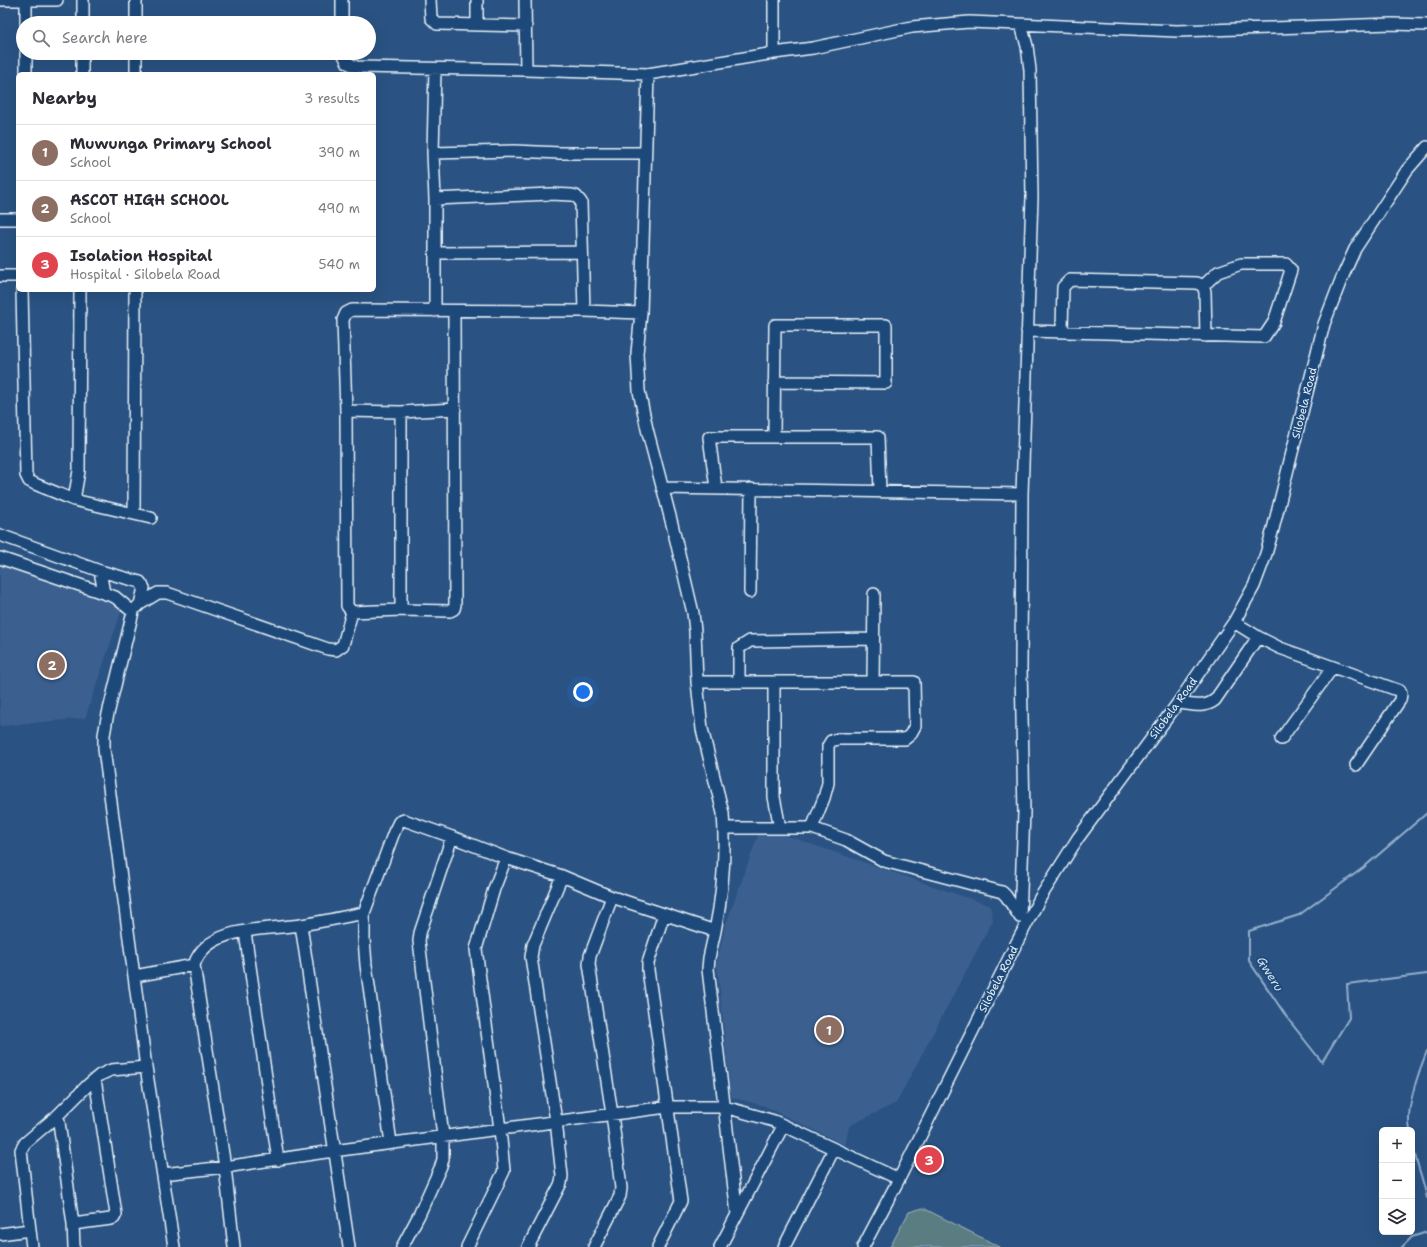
<!DOCTYPE html>
<html lang="en">
<head>
<meta charset="utf-8">
<style>
  body { margin:0; font-family:"Shantell Sans",sans-serif; background:#f2f2f3; color:#2b2b33 }
  .controls { position:absolute; right:12px; bottom:12px; display:grid; overflow:hidden; border-radius:6px; box-shadow:0 4px 16px #0002 }
  .controls button { width:36px; height:36px; display:grid; place-items:center; padding:0; border:0; border-bottom:1px solid #e1e1e2; background:#fff; color:#2b2b33; font:20px sans-serif }
  .you { position:absolute; left:583px; top:692px; width:14px; height:14px; margin:-10px; border:3px solid #fff; border-radius:50%; background:#1a73e8; box-shadow:0 0 0 6px #1a73e833 }
  .badge { display:grid; place-items:center; width:26px; height:26px; border-radius:50%; background:#111827; color:#fff; font-size:13px; font-weight:700 }
  .pin { position:absolute; translate:-50% -50%; border:2px solid #fff; box-shadow:0 1px 4px #0006 }
  .list { margin:0; padding:0; list-style:none }
  h2 { display:flex; justify-content:space-between; align-items:center; height:52px; margin:0; padding:0 16px; font-size:17px }
  h2 small { font-size:13px; font-weight:400; color:#7c7c81 }
  .list li { display:grid; grid-template-columns:26px 1fr auto; gap:12px; align-items:center; box-sizing:border-box; height:56px; padding:0 16px; border-top:1px solid #e1e1e2 }
  .list b { display:block; font-size:15px; white-space:nowrap }
  .list p { margin:0; font-size:13px; white-space:nowrap; color:#7c7c81 }
  .list em { font-size:13px; font-style:normal; color:#7c7c81 }
  .icon { flex:none; width:22px; height:22px; fill:none; stroke:currentColor; stroke-width:2; stroke-linecap:round; stroke-linejoin:round }
  .map { position:relative; flex:none; width:1427px; height:1247px; overflow:hidden }
  .search { position:absolute; background:#fff; box-shadow:0 4px 16px #0002; left:16px; top:16px; width:360px; height:44px; display:flex; align-items:center; gap:10px; box-sizing:border-box; padding:0 14px; border-radius:22px; color:#7c7c81; font-size:15px }
  .panel { position:absolute; background:#fff; box-shadow:0 4px 16px #0002; left:16px; top:72px; width:360px; height:220px; border-radius:6px }
  .map>svg:first-child { display:block }
  .built { fill:#3b6190 }
  .garden { fill:#5a7d82; stroke:#a1b7bd }
  .lines { fill:none; stroke-linecap:round; stroke-linejoin:round }
  .stream { stroke:#94b0cd; stroke-width:2 }
  .minor-casing { stroke:#e8f1f8; stroke-width:14 }
  .minor { stroke:#1f4a7a; stroke-width:11 }
  .labels { text-anchor:middle; stroke-width:3.5; stroke-linejoin:round; paint-order:stroke }
  .street-label { font-size:11px; fill:#e8f1f8; stroke:#1f4a7a }
  .water-label { font-size:12px; font-style:italic; fill:#d3e1ed; stroke:#1f4a7a }
</style>
</head>
<body>
<div class="map">
<svg width="1427" height="1247" viewBox="0 0 1427 1247">
  <rect width="100%" height="100%" fill="#2a5383"/>
  <filter id="ink" filterUnits="userSpaceOnUse"><feTurbulence type="fractalNoise" baseFrequency=".025" numOctaves="2"/><feDisplacementMap in="SourceGraphic" scale="8" xChannelSelector="R" yChannelSelector="G"/><feConvolveMatrix kernelMatrix="1 2 1 2 8 2 1 2 1" color-interpolation-filters="sRGB"/></filter>
  <g filter="url(#ink)">
    <path class="built" d="M0 560 115 600 121 612 85 718 0 726Z
      M761 827 991 906 993 920 896 1103 849 1126 845 1145 765 1106 731 1097 717 963 725 927Z"/>
    <path class="garden" d="M923 1208 1000 1247H890L909 1212Z"/>
    <g class="lines">
      <path class="stream" d="M1427 813 1363 868 1299 915 1249 931V961L1288 1019 1322 1062 1349 1018 1347 984 1427 974
        M1410 1130C1405 1109 1419 1071 1427 1051
        M1412 1143C1416 1162 1423 1179 1427 1198
        M1402 1247 1412 1237 1427 1232"/>
      <g class="minor-casing">
        <path id="minor" d="M0 0H57
          M342 0V23
          M430 0 431 18 437 24 526 26
          M477 0V25
          M525 0 526 70
          M774 0V53
          M26 23V1
          M83 23V0
          M136 23V0
          M343 53 348 63 356 67 526 70 648 74 774 53 813 48 912 27 969 22 1177 31 1392 24 1427 25
          M435 69 433 153 435 199
          M26 74V53
          M82 74V53
          M136 74V53
          M648 74 641 313 637 353 639 391 647 429 672 524 693 613 695 631 697 682 702 729 723 813C726 853 723 892 715 931
          M433 153 514 151 560 153H645
          M0 219H18
          M435 253 582 252
          M0 276H18
          M22 290 26 475 29 481 35 484 74 500 151 518
          M435 311V199L551 194 572 195 576 196 581 202 584 311
          M454 311 455 605 454 609 450 611 401 610 352 612 347 606 346 411 343 320 346 313 352 310 584 311 641 313
          M1027 331 1264 337 1274 322 1291 270 1286 264H1241L1218 272 1203 286
          M1062 331 1063 287 1070 280 1197 283 1203 286 1205 292 1206 336
          M346 411 401 412 455 409
          M774 437 775 325H886V383L774 382
          M662 488 1022 494
          M716 488 709 437H878L880 491
          M74 500 79 471 80 290
          M134 514 135 290
          M0 535 100 571 140 582 144 588 140 604 137 607
          M0 558 115 597 133 612 107 718 104 735V749L146 1067 174 1247
          M100 571 104 593
          M750 592 751 489
          M140 604 158 593H167L328 649 336 650 343 645 352 612
          M401 610V412
          M1234 622 1258 637 1280 648 1400 691 1401 694 1400 700 1356 765
          M697 682H914L915 726 910 735 905 739H838L831 741 828 746V783L824 798 812 828
          M739 682V648L750 641 873 639
          M774 682V797L780 828
          M873 682 874 594
          M1178 703C1191 704 1204 709 1215 700L1258 637
          M1281 739 1333 667
          M724 828H812L846 840 884 861 1002 892 1006 896 1020 917
          M1020 917 1024 813 1021 668 1022 494 1032 197 1030 70 1027 46 1021 25
          M301 925 349 1247
          M245 932 278 1160
          M194 965 225 1167 234 1247
          M135 976 194 965C207 925 268 930 301 925 322 922 343 917 364 913
          M58 1115 73 1224 74 1247
          M391 1143 366 965 364 939V913L394 832 399 822 404 820 452 837 506 858 562 876 612 897 715 931 709 958 708 969 737 1214
          M163 1174 225 1167 333 1151 667 1107H725L774 1121 899 1179
          M73 1224 111 1219 114 1218 116 1214 95 1079
          M30 1230 21 1150 25 1143 58 1115 89 1084 100 1075 111 1070 146 1067
          M0 1234 30 1230 32 1247
          M402 1247 419 1215 441 1166 443 1159V1136L419 941 420 933 452 837
          M467 1247 504 1171 500 1129 476 949 494 889 506 858
          M528 1247 561 1183 562 1176 556 1121 531 957 533 945 562 876
          M594 1247 620 1196 621 1188 612 1114 589 964 590 956 612 897
          M658 1247 681 1201 648 970V963L664 914
          M720 1247 783 1126
          M784 1247 834 1149
          M863 1247 899 1179 1013 950 1040 898 1078 838 1178 703 1234 622 1254 586 1266 554 1273 529 1324 324 1341 280 1355 249 1407 170 1427 147"/>
      </g>
      <use href="#minor" class="minor"/>
    </g>
  </g>
  <g class="labels">
    <g class="street-label">
      <text transform="translate(1304 403) rotate(-76)" y="4">Silobela Road</text>
      <text transform="translate(1173 708) rotate(-54)" y="4">Silobela Road</text>
      <text transform="translate(998 979) rotate(-63)" y="4">Silobela Road</text>
    </g>
    <g class="water-label">
      <text transform="translate(1270 974) rotate(58)" y="4">Gweru</text>
    </g>
  </g>
</svg>
<div class="controls">
<button>+</button>
<button>−</button>
<button><svg class="icon" aria-label="layers" viewBox="0 0 24 24"><path d="M12 4l9 5-9 5-9-5zM3 14l9 5 9-5"/></svg></button>
</div>
<div class="you"></div>
<div class="pin badge" style="left:829px;top:1030px;background:#8d6e63">1</div>
<div class="pin badge" style="left:52px;top:665px;background:#8d6e63">2</div>
<div class="pin badge" style="left:929px;top:1160px;background:#e0444e">3</div>
<div class="search"><svg class="icon" aria-label="search" viewBox="0 0 24 24"><circle cx="10" cy="10" r="6"/><path d="M15 15l6 6"/></svg>Search here</div>
<section class="panel">
<h2>Nearby<small>3 results</small></h2>
<ul class="list">
<li><span class="badge" style="background:#8d6e63">1</span><div><b>Muwunga Primary School</b><p>School</p></div><em>390 m</em></li>
<li><span class="badge" style="background:#8d6e63">2</span><div><b>ASCOT HIGH SCHOOL</b><p>School</p></div><em>490 m</em></li>
<li><span class="badge" style="background:#e0444e">3</span><div><b>Isolation Hospital</b><p>Hospital · Silobela Road</p></div><em>540 m</em></li>
</ul>
</section>
</div>
</body>
</html>
